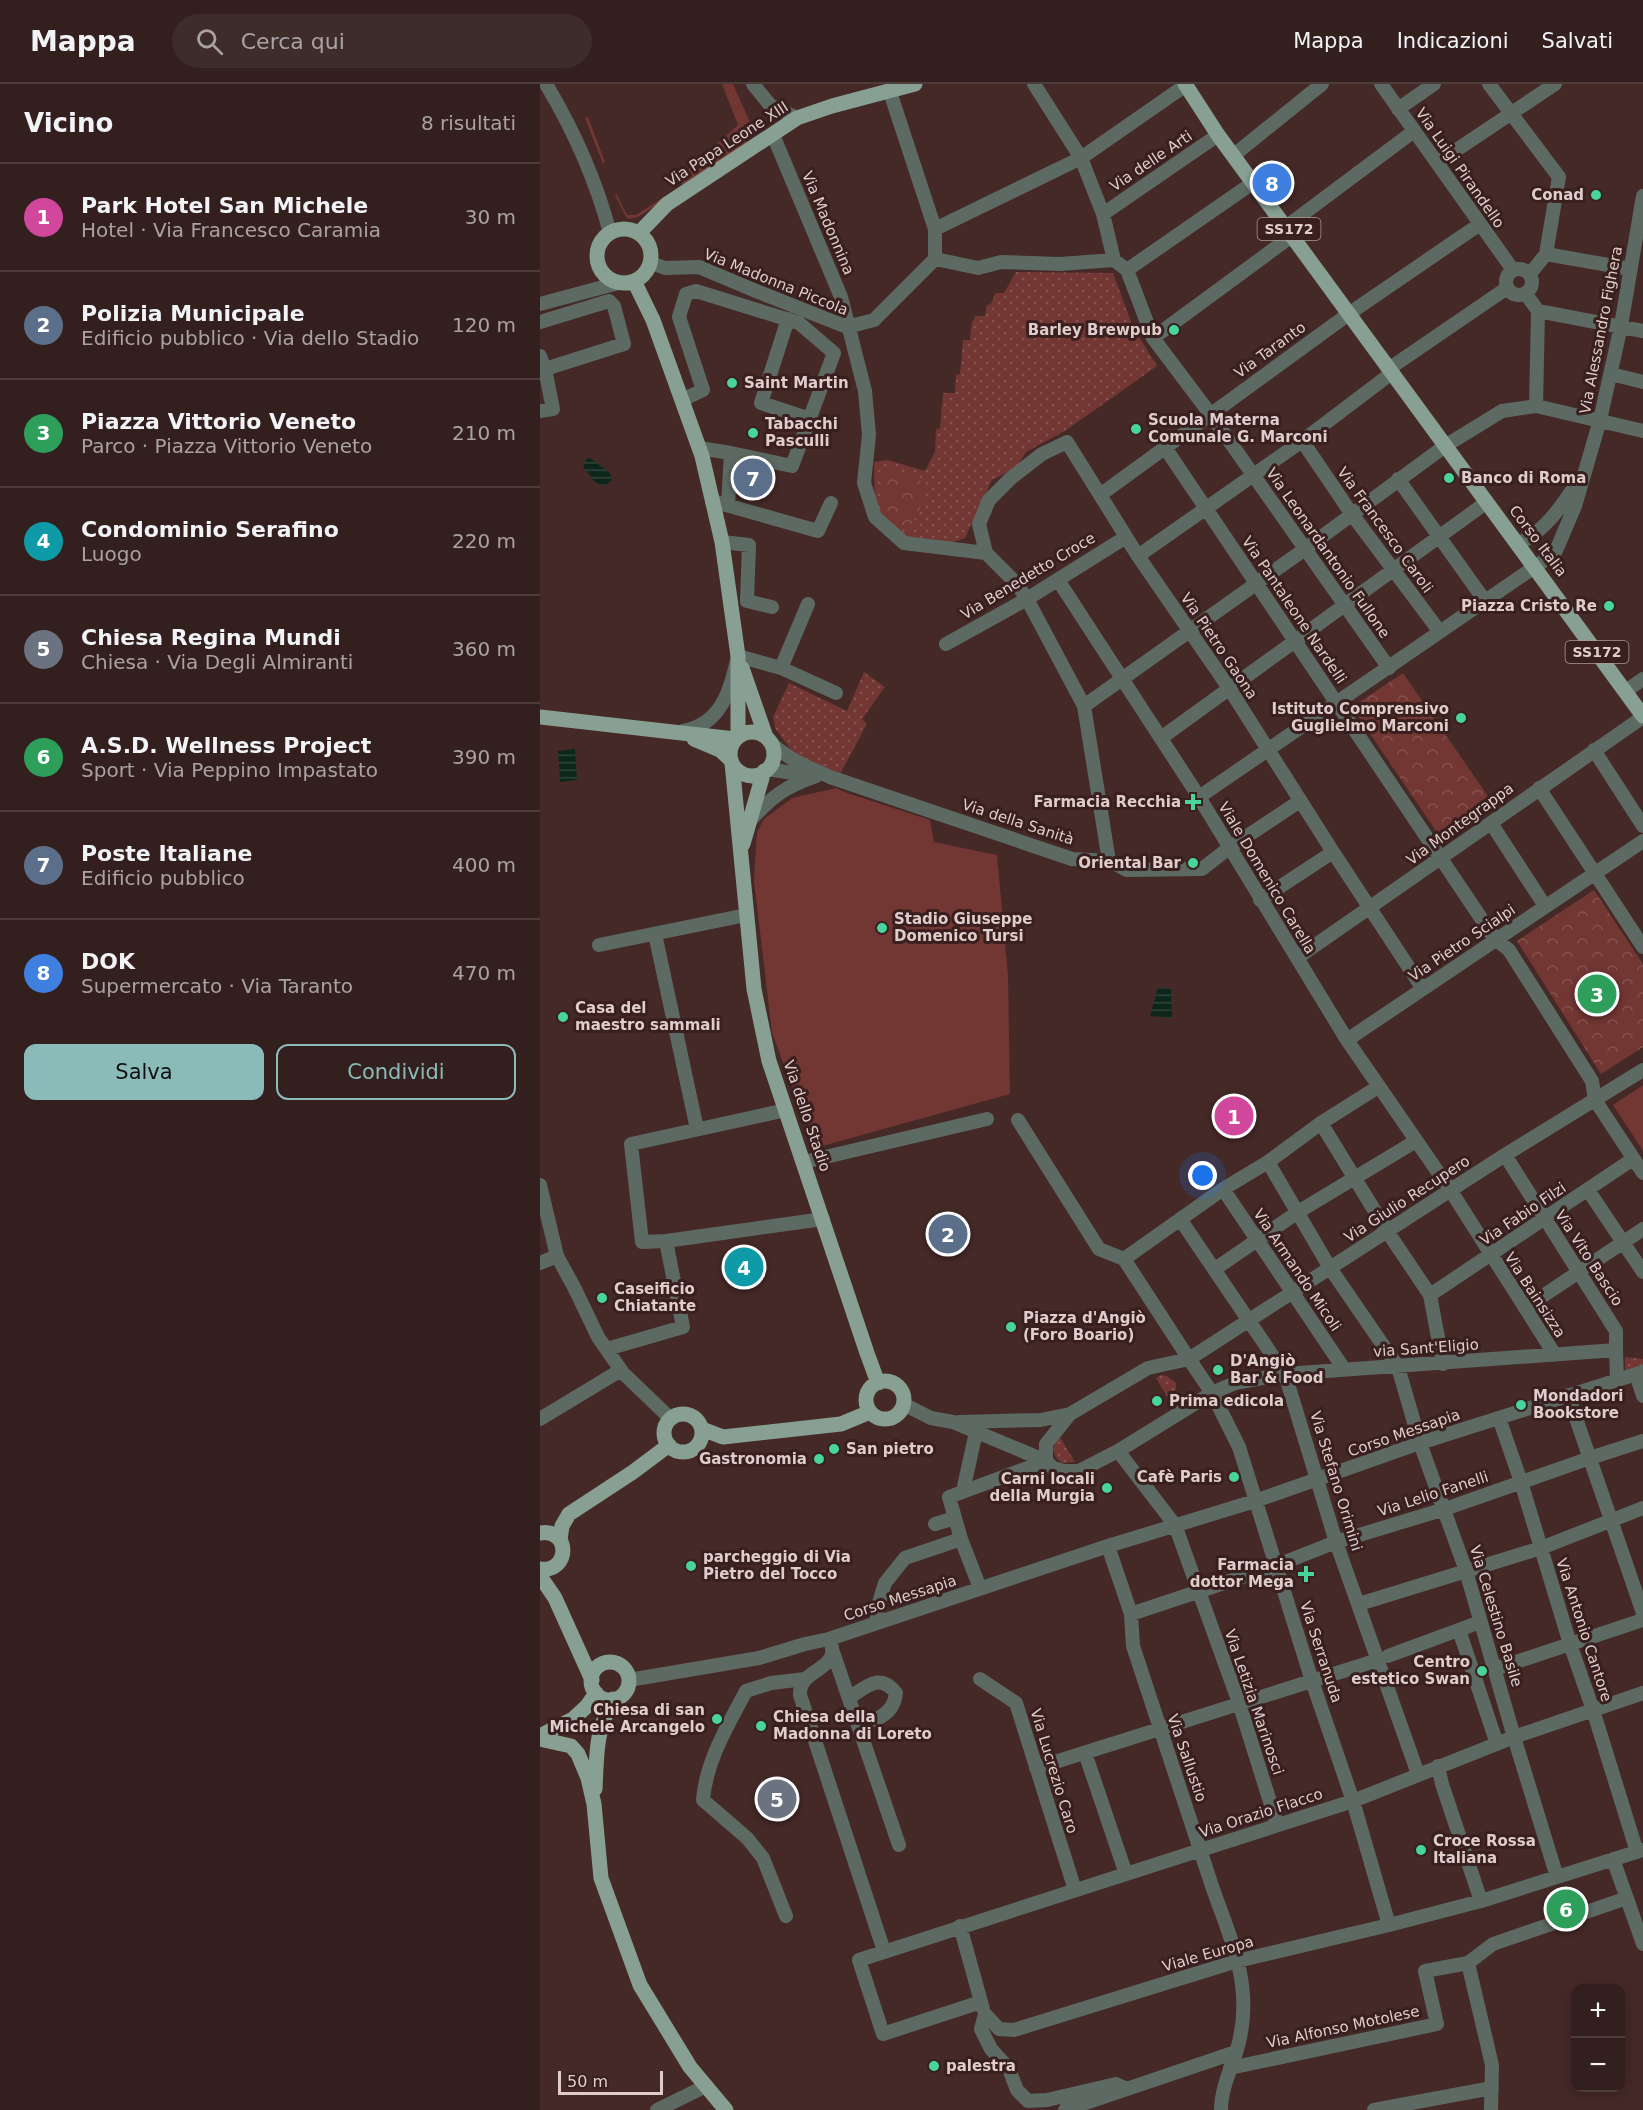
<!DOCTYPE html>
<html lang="it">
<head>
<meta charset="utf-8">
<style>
  body { margin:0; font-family:"DejaVu Sans",sans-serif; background:#3e2c2a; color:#f1f3f6 }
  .controls { position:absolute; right:18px; bottom:18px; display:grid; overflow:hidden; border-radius:12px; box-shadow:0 3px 15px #0003 }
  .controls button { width:54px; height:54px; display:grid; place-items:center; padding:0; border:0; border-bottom:2px solid #4e3d3b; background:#331f1d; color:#f1f3f6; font:30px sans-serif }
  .scale { position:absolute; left:18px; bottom:15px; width:105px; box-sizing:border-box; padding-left:6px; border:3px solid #dfcdcc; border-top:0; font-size:16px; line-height:21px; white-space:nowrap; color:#dfcdcc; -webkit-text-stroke:4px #391f1e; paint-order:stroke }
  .you { position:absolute; left:663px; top:1092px; width:21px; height:21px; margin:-15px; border:4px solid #fff; border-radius:50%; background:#1a73e8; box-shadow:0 0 0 9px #1a73e833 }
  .badge { display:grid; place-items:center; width:39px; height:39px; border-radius:50%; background:#8bbbb9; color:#fff; font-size:20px; font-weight:700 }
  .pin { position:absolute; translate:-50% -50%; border:3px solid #fff; box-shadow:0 2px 6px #0006 }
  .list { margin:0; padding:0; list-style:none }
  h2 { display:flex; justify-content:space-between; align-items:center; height:78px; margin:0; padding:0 24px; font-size:26px }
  h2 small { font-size:20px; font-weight:400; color:#a9a2a4 }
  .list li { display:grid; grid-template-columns:39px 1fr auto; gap:18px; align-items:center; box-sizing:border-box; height:108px; padding:0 24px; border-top:2px solid #4e3d3b }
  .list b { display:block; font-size:22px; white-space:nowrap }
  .list p { margin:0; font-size:20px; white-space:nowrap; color:#a9a2a4 }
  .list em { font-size:20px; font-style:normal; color:#a9a2a4 }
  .actions { display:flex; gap:12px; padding:18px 24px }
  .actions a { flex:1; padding:14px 0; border:2px solid #8bbbb9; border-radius:12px; text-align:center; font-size:21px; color:#8bbbb9 }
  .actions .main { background:#8bbbb9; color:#111 }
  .icon { flex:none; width:33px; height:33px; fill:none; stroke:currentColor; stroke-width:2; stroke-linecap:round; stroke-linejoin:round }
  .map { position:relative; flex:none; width:1103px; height:2026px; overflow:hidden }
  header { display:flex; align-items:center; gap:36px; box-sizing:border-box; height:84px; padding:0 30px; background:#331f1d; border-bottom:2px solid #4e3d3b }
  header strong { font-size:28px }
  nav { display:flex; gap:33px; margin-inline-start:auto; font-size:21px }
  .search { width:420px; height:54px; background:#3e2c2a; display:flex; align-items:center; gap:15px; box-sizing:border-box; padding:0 21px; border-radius:33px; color:#a9a2a4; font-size:22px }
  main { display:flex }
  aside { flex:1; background:#331f1d }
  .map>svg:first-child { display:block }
  .grass { fill:url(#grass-dots) }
  .park { fill:url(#park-crowns) }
  .garden { fill:#723633 }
  .water { fill:url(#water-rules) }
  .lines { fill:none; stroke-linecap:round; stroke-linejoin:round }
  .minor { stroke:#5d6963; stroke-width:14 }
  .major { stroke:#87a093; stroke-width:15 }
  .poi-dot { fill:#48d49d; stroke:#391f1e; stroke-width:2 }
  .labels { text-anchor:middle; stroke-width:6; stroke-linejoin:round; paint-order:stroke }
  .shield { fill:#391f1e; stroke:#ad9998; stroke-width:1.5 }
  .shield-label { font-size:14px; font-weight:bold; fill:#dfcdcc }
  .street-label { font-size:15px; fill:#dfcdcc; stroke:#391f1e }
  .poi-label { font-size:15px; font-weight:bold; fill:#dfcdcc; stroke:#391f1e; text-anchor:start }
</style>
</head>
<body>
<header>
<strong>Mappa</strong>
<div class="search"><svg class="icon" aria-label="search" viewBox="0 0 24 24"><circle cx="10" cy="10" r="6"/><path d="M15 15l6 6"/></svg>Cerca qui</div>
<nav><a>Mappa</a><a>Indicazioni</a><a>Salvati</a></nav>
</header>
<main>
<aside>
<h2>Vicino<small>8 risultati</small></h2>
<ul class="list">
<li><span class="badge" style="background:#d1479c">1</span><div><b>Park Hotel San Michele</b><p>Hotel · Via Francesco Caramia</p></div><em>30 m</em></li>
<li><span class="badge" style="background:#5c6f8a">2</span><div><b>Polizia Municipale</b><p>Edificio pubblico · Via dello Stadio</p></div><em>120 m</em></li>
<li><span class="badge" style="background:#2e9e5b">3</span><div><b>Piazza Vittorio Veneto</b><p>Parco · Piazza Vittorio Veneto</p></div><em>210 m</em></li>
<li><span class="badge" style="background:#0f9aa8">4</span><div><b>Condominio Serafino</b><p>Luogo</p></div><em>220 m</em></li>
<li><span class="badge" style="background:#6b7280">5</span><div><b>Chiesa Regina Mundi</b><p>Chiesa · Via Degli Almiranti</p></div><em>360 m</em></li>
<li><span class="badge" style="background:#2e9e5b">6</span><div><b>A.S.D. Wellness Project</b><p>Sport · Via Peppino Impastato</p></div><em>390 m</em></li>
<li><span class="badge" style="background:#5c6f8a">7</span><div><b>Poste Italiane</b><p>Edificio pubblico</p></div><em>400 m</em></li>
<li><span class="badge" style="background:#3f7fe0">8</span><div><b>DOK</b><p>Supermercato · Via Taranto</p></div><em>470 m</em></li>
</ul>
<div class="actions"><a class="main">Salva</a><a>Condividi</a></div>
</aside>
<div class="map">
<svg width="1103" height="2026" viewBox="0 0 1103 2026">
  <defs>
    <pattern id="grass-dots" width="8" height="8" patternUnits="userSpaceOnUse" patternTransform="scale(1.5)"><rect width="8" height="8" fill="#723633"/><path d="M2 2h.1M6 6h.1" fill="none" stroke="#86524f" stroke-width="1.8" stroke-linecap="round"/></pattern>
    <pattern id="park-crowns" width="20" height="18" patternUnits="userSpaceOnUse" patternTransform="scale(1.5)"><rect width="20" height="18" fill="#723633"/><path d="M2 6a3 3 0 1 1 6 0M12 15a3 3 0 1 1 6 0" fill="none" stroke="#86524f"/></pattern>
    <pattern id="water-rules" width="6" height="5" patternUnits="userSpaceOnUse" patternTransform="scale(1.5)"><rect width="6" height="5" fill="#0d261b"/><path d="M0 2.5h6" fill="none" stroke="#30443b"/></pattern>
  </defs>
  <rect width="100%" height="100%" fill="#442927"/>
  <path class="grass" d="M476 188 573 189 593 243 617 282 525 347 486 368 476 384 452 396 425 454 399 463 364 459 335 433 334 378 348 376 385 387 395 368 396 345 400 344 403 309H415L416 291 420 290 423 256H430L432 237 434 236 435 232H445L447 221 451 220 455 209H464Z
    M324 588 345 603 322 635 327 640 300 690 254 670 235 644 233 633 249 599 307 627Z
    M1085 1273 1103 1275V1282L1085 1288Z
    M621 1291 627 1292 636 1299V1305L629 1316 616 1294Z
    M520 1353 535 1378 522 1379C511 1370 511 1363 520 1353Z"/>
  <path class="park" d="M343 383 390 400 377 431 368 446 341 438Z
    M863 589 954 721 902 756 812 623Z
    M1054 806 1103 880V963L1061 990 977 857Z"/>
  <path class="garden" d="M182 0H193L209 36C211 47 208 58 201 67L98 133 89 135 86 133 75 111 76 109 87 131H96L141 102 145 88 198 41Z
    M48 33 65 78 63 80 45 34Z
    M296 704 307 709 390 736 394 758 457 771 468 892 470 1010 275 1064 232 949 214 797 217 748 224 735 252 714Z
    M1103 1001V1067L1073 1021Z"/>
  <path class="water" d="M50 374 70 389 72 396 64 402 55 398 43 383 46 375Z
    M35 665 37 696 20 698 18 667Z
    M618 903 631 905 632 934 610 932Z"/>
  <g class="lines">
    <path class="minor" d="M6 0C34 47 56 96 70 149
      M213 0 230 21 257 34
      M494 0 541 74 563 130 574 176 587 186 613 254 671 331 849 584
      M841 0 973 186
      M949 0 1019 93 1006 170 990 190
      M858 25 894 0
      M233 51 301 213 325 307 329 351 324 399 335 433 364 459 446 469 476 499 487 515 544 622 569 777
      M694 71 782 0
      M897 79 1015 0
      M563 130 678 51
      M747 142 874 47
      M395 145 541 74 646 1
      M1006 170 1091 185
      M395 175 438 184 461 178 520 180 574 176
      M111 179 125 184 159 183 216 207 307 243
      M966 198a13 13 0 1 1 26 0a13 13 0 1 1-26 0Z
      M587 186 714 98
      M986 210 998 227 1103 247
      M0 220 78 199
      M248 235 221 319 270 335
      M0 238 69 217 74 222 84 260 5 285 0 272
      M307 243 334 236 395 175V145L350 8
      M613 254 753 151
      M850 284 967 204
      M1071 290 1103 298
      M142 316 163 306 139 233 146 210 156 207 259 239 294 269 252 382 191 369 159 364
      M996 322 998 227
      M0 327 13 325 5 285
      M765 361 811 429 900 548
      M626 365 955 855 969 866 1052 997 1055 1016 1103 1089
      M858 395 945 517
      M560 411 810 229 940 140
      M172 417 278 447 291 419
      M188 421 191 369
      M182 458 209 461 207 517 232 523
      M978 460C1004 448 1023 421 1038 397
      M446 469 439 440 449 416 471 394 502 370 527 358 598 472 689 604 793 768 883 905
      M598 472 762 357 853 288
      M518 496 659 713 807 956 911 1107 1015 1271
      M406 560 487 515 586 453
      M241 584 296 609
      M1086 607 1103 595
      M544 622 765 465 905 362 962 327 996 322 1103 347
      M143 647C182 640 190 606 198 572L241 584 268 520
      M621 654 947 418
      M229 657C247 675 268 683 290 693L532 775 569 777 587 786 662 785 689 764 760 717
      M1054 666 1103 742
      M227 685 273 692
      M999 704 1103 863
      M659 713 1015 469 1035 422 1060 336 1081 242 1103 112
      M210 737C231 713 246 702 276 692
      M951 739 1005 822
      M720 816 793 768
      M115 850 157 1045
      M59 861 206 831
      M757 874 1103 633
      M807 956 1103 757
      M478 1036 559 1165 584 1175
      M781 1039 847 1147 890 1211 903 1280
      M965 1071 1076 1247V1266
      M264 1078 447 1035
      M728 1078 790 1184 858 1283 880 1359 926 1487 974 1653 1017 1793
      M0 1101 17 1172 34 1203 58 1253 83 1289 131 1335
      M683 1105 804 1285
      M1048 1106 1103 1188
      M640 1135 745 1290 796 1458 878 1690
      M126 1157 102 1158 91 1060 246 1026
      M584 1175 649 1275 965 1071 1103 986
      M584 1175 683 1105 728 1078 781 1039 838 1003
      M0 1179 17 1172
      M675 1185 758 1128 876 1057
      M890 1211 1093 1075
      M985 1224 1103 1145
      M67 1265 143 1243 126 1157 283 1135
      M1096 1290 1103 1312
      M1028 1311 1103 1529
      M363 1320 391 1334 413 1338 506 1377 513 1384 524 1387H539L578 1367 672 1309 649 1275 608 1284 530 1330 506 1360V1377
      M959 1334 981 1398 1030 1560 1053 1626 1097 1768
      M0 1335 81 1286
      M419 1338 501 1336 530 1330
      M578 1367 635 1441 699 1619 737 1740
      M423 1407 436 1348
      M395 1440 415 1434
      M568 1462 591 1530 593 1562C618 1640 645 1718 670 1796 681 1830 698 1866 702 1901 705 1924 703 1947 696 1969 690 1987 681 2006 681 2026
      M440 1504 421 1455 409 1413 506 1377
      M819 1520 1001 1464 1103 1424
      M591 1530 735 1482 796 1458 905 1425 1050 1374 1103 1357
      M337 1538V1525L345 1499 365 1474 421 1455
      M919 1546 957 1660
      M289 1555C305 1587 258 1583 260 1611L344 1867
      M293 1568 359 1761
      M848 1572 940 1538
      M955 1585 1103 1536
      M440 1595 476 1619 535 1806
      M89 1596 219 1574 265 1560 289 1555 568 1462 715 1417 880 1359 1103 1288
      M309 1614C326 1603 340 1588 356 1609 354 1629 335 1641 316 1635
      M545 1669 586 1790
      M898 1682 902 1700 941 1817
      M496 1684 838 1576
      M1073 1775 1103 1860
      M246 1832 223 1774 207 1754 163 1716C166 1677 188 1641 206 1607L231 1599 265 1595
      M849 1841 813 1717 772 1597 699 1363 672 1309 695 1299 745 1290 1076 1266 1077 1295
      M420 1842 443 1925
      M928 1879 952 1981 951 2026
      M441 1918 343 1950 319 1876 813 1717 974 1653 1103 1609
      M445 1930 459 1945 474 1946 697 1877 849 1841 941 1817 1103 1766
      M445 1930 441 1945 451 1965 469 1985 477 2006 488 2017 507 2016 576 2000 587 2005
      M690 1984 897 1940 885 1887 928 1879 953 1860 1087 1814
      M117 2026 166 2002
      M525 2026 696 1968
      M834 2026 952 2004"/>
    <path class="major" d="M645 0 678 51 1103 632
      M57 172a27 27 0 1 1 54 0a27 27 0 1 1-54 0Z
      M99 149 127 120 257 34 292 22 375 0
      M94 197 113 236 162 372 182 458 198 572V653
      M202 584 226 653
      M0 633 195 655
      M190 670a22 22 0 1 1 44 0a22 22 0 1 1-44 0Z
      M154 655 180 666 191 676
      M192 679 214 905 229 977 327 1269 338 1299
      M203 760 224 687
      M326 1316a19 19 0 1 1 38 0a19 19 0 1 1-38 0Z
      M124 1349a19 19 0 1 1 38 0a19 19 0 1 1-38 0Z
      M162 1345 183 1353 301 1340 330 1328
      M0 1449C31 1444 30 1489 0 1485
      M20 1456 22 1442 29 1430 93 1388 129 1361
      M0 1492 15 1514 52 1596
      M51 1597a19 19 0 1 1 38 0a19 19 0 1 1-38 0Z
      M0 1652 33 1635 47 1622 56 1609
      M0 1655 31 1662 38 1670 48 1694 54 1720 61 1794 100 1901 150 1983 186 2026
      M55 1705C57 1669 55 1649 73 1615"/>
  </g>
  <g class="poi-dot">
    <circle cx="1056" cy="111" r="6"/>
    <circle cx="634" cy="246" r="6"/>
    <circle cx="192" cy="299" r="6"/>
    <circle cx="596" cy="345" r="6"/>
    <circle cx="213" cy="349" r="6"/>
    <circle cx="909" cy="394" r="6"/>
    <circle cx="1069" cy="522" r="6"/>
    <circle cx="921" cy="634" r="6"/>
    <path d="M650 709h6v6h6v6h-6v6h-6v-6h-6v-6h6z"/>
    <circle cx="653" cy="779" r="6"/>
    <circle cx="342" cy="844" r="6"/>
    <circle cx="23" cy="933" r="6"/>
    <circle cx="62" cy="1214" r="6"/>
    <circle cx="471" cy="1243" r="6"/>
    <circle cx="678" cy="1286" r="6"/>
    <circle cx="617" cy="1317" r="6"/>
    <circle cx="981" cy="1321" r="6"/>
    <circle cx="294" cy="1365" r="6"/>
    <circle cx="279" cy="1375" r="6"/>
    <circle cx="694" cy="1393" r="6"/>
    <circle cx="567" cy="1404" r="6"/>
    <circle cx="151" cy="1482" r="6"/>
    <path d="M763 1481h6v6h6v6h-6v6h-6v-6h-6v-6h6z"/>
    <circle cx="942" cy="1587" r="6"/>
    <circle cx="177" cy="1635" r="6"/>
    <circle cx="221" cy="1642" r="6"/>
    <circle cx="881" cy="1766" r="6"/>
    <circle cx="394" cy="1982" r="6"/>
  </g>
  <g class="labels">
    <g class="shield">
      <rect x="717.5" y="134" width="63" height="22" rx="4.5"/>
      <rect x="1025.5" y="557" width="63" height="22" rx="4.5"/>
    </g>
    <g class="shield-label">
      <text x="749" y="150">SS172</text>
      <text x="1057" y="573">SS172</text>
    </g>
    <g class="street-label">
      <text transform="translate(187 60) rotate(-33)" y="5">Via Papa Leone XIII</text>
      <text transform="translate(611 77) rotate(-34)" y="5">Via delle Arti</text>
      <text transform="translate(920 84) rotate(55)" y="5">Via Luigi Pirandello</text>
      <text transform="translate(288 139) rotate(67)" y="5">Via Madonnina</text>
      <text transform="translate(236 198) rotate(22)" y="5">Via Madonna Piccola</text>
      <text transform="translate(1061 246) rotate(-79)" y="5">Via Alessandro Fighera</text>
      <text transform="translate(730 266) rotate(-36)" y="5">Via Taranto</text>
      <text transform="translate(845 446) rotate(54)" y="5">Via Francesco Caroli</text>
      <text transform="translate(998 457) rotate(53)" y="5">Corso Italia</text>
      <text transform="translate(788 469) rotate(55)" y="5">Via Leonardantonio Fullone</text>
      <text transform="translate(488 492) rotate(-31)" y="5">Via Benedetto Croce</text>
      <text transform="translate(754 526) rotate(56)" y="5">Via Pantaleone Nardelli</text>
      <text transform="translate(679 562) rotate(56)" y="5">Via Pietro Gaona</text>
      <text transform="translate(478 738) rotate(18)" y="5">Via della Sanità</text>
      <text transform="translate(920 740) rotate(-36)" y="5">Via Montegrappa</text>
      <text transform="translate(727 794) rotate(59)" y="5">Viale Domenico Carella</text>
      <text transform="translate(922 859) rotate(-34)" y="5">Via Pietro Scialpi</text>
      <text transform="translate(267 1032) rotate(71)" y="5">Via dello Stadio</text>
      <text transform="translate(867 1115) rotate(-33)" y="5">Via Giulio Recupero</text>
      <text transform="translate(983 1130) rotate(-34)" y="5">Via Fabio Filzi</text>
      <text transform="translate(1049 1174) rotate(57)" y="5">Via Vito Bascio</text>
      <text transform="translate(757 1186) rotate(56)" y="5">Via Armando Micoli</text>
      <text transform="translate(995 1211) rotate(57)" y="5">Via Bainsizza</text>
      <text transform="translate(886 1264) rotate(-4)" y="5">via Sant'Eligio</text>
      <text transform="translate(864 1349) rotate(-19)" y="5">Corso Messapia</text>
      <text transform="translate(796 1397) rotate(73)" y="5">Via Stefano Orimini</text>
      <text transform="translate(893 1410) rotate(-18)" y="5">Via Lelio Fanelli</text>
      <text transform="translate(360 1514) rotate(-18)" y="5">Corso Messapia</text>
      <text transform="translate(956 1532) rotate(73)" y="5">Via Celestino Basile</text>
      <text transform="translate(1044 1546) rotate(72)" y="5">Via Antonio Cantore</text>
      <text transform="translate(781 1568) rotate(72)" y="5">Via Serranuda</text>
      <text transform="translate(714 1618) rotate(71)" y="5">Via Letizia Marinosci</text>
      <text transform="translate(647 1674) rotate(71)" y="5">Via Sallustio</text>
      <text transform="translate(514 1687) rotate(73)" y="5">Via Lucrezio Caro</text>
      <text transform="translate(721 1729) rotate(-18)" y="5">Via Orazio Flacco</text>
      <text transform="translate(668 1870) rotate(-16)" y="5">Viale Europa</text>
      <text transform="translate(803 1943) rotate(-12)" y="5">Via Alfonso Motolese</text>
    </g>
    <g class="poi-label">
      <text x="1044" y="116" text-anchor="end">Conad</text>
      <text x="622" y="251" text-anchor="end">Barley Brewpub</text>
      <text x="204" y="304">Saint Martin</text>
      <text x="608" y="341">Scuola Materna<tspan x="608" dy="17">Comunale G. Marconi</tspan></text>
      <text x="225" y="345">Tabacchi<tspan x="225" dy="17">Pasculli</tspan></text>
      <text x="921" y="399">Banco di Roma</text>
      <text x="1057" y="527" text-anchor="end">Piazza Cristo Re</text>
      <text x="909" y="630" text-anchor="end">Istituto Comprensivo<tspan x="909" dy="17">Guglielmo Marconi</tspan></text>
      <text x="641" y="723" text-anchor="end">Farmacia Recchia</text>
      <text x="641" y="784" text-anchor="end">Oriental Bar</text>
      <text x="354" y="840">Stadio Giuseppe<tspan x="354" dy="17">Domenico Tursi</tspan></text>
      <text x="35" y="929">Casa del<tspan x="35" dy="17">maestro sammali</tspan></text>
      <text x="74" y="1210">Caseificio<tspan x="74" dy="17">Chiatante</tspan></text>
      <text x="483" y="1239">Piazza d'Angiò<tspan x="483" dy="17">(Foro Boario)</tspan></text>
      <text x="690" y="1282">D'Angiò<tspan x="690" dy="17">Bar &amp; Food</tspan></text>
      <text x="993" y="1317">Mondadori<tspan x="993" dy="17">Bookstore</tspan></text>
      <text x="629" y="1322">Prima edicola</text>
      <text x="306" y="1370">San pietro</text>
      <text x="267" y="1380" text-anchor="end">Gastronomia</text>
      <text x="682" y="1398" text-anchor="end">Cafè Paris</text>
      <text x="555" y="1400" text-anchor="end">Carni locali<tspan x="555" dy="17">della Murgia</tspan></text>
      <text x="163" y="1478">parcheggio di Via<tspan x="163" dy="17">Pietro del Tocco</tspan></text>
      <text x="754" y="1486" text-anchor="end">Farmacia<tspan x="754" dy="17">dottor Mega</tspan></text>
      <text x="930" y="1583" text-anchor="end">Centro<tspan x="930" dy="17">estetico Swan</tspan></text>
      <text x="165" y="1631" text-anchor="end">Chiesa di san<tspan x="165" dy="17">Michele Arcangelo</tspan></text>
      <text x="233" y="1638">Chiesa della<tspan x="233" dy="17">Madonna di Loreto</tspan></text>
      <text x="893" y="1762">Croce Rossa<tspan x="893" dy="17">Italiana</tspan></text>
      <text x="406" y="1987">palestra</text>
    </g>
  </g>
</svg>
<div class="controls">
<button>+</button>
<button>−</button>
</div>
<div class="scale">50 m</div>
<div class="you"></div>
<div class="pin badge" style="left:694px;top:1032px;background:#d1479c">1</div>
<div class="pin badge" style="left:408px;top:1150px;background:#5c6f8a">2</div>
<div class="pin badge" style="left:1057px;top:910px;background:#2e9e5b">3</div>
<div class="pin badge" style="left:204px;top:1183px;background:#0f9aa8">4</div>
<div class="pin badge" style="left:237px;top:1715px;background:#6b7280">5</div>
<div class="pin badge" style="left:1026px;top:1825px;background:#2e9e5b">6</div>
<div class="pin badge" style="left:213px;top:394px;background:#5c6f8a">7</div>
<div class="pin badge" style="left:732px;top:99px;background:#3f7fe0">8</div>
</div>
</main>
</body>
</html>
